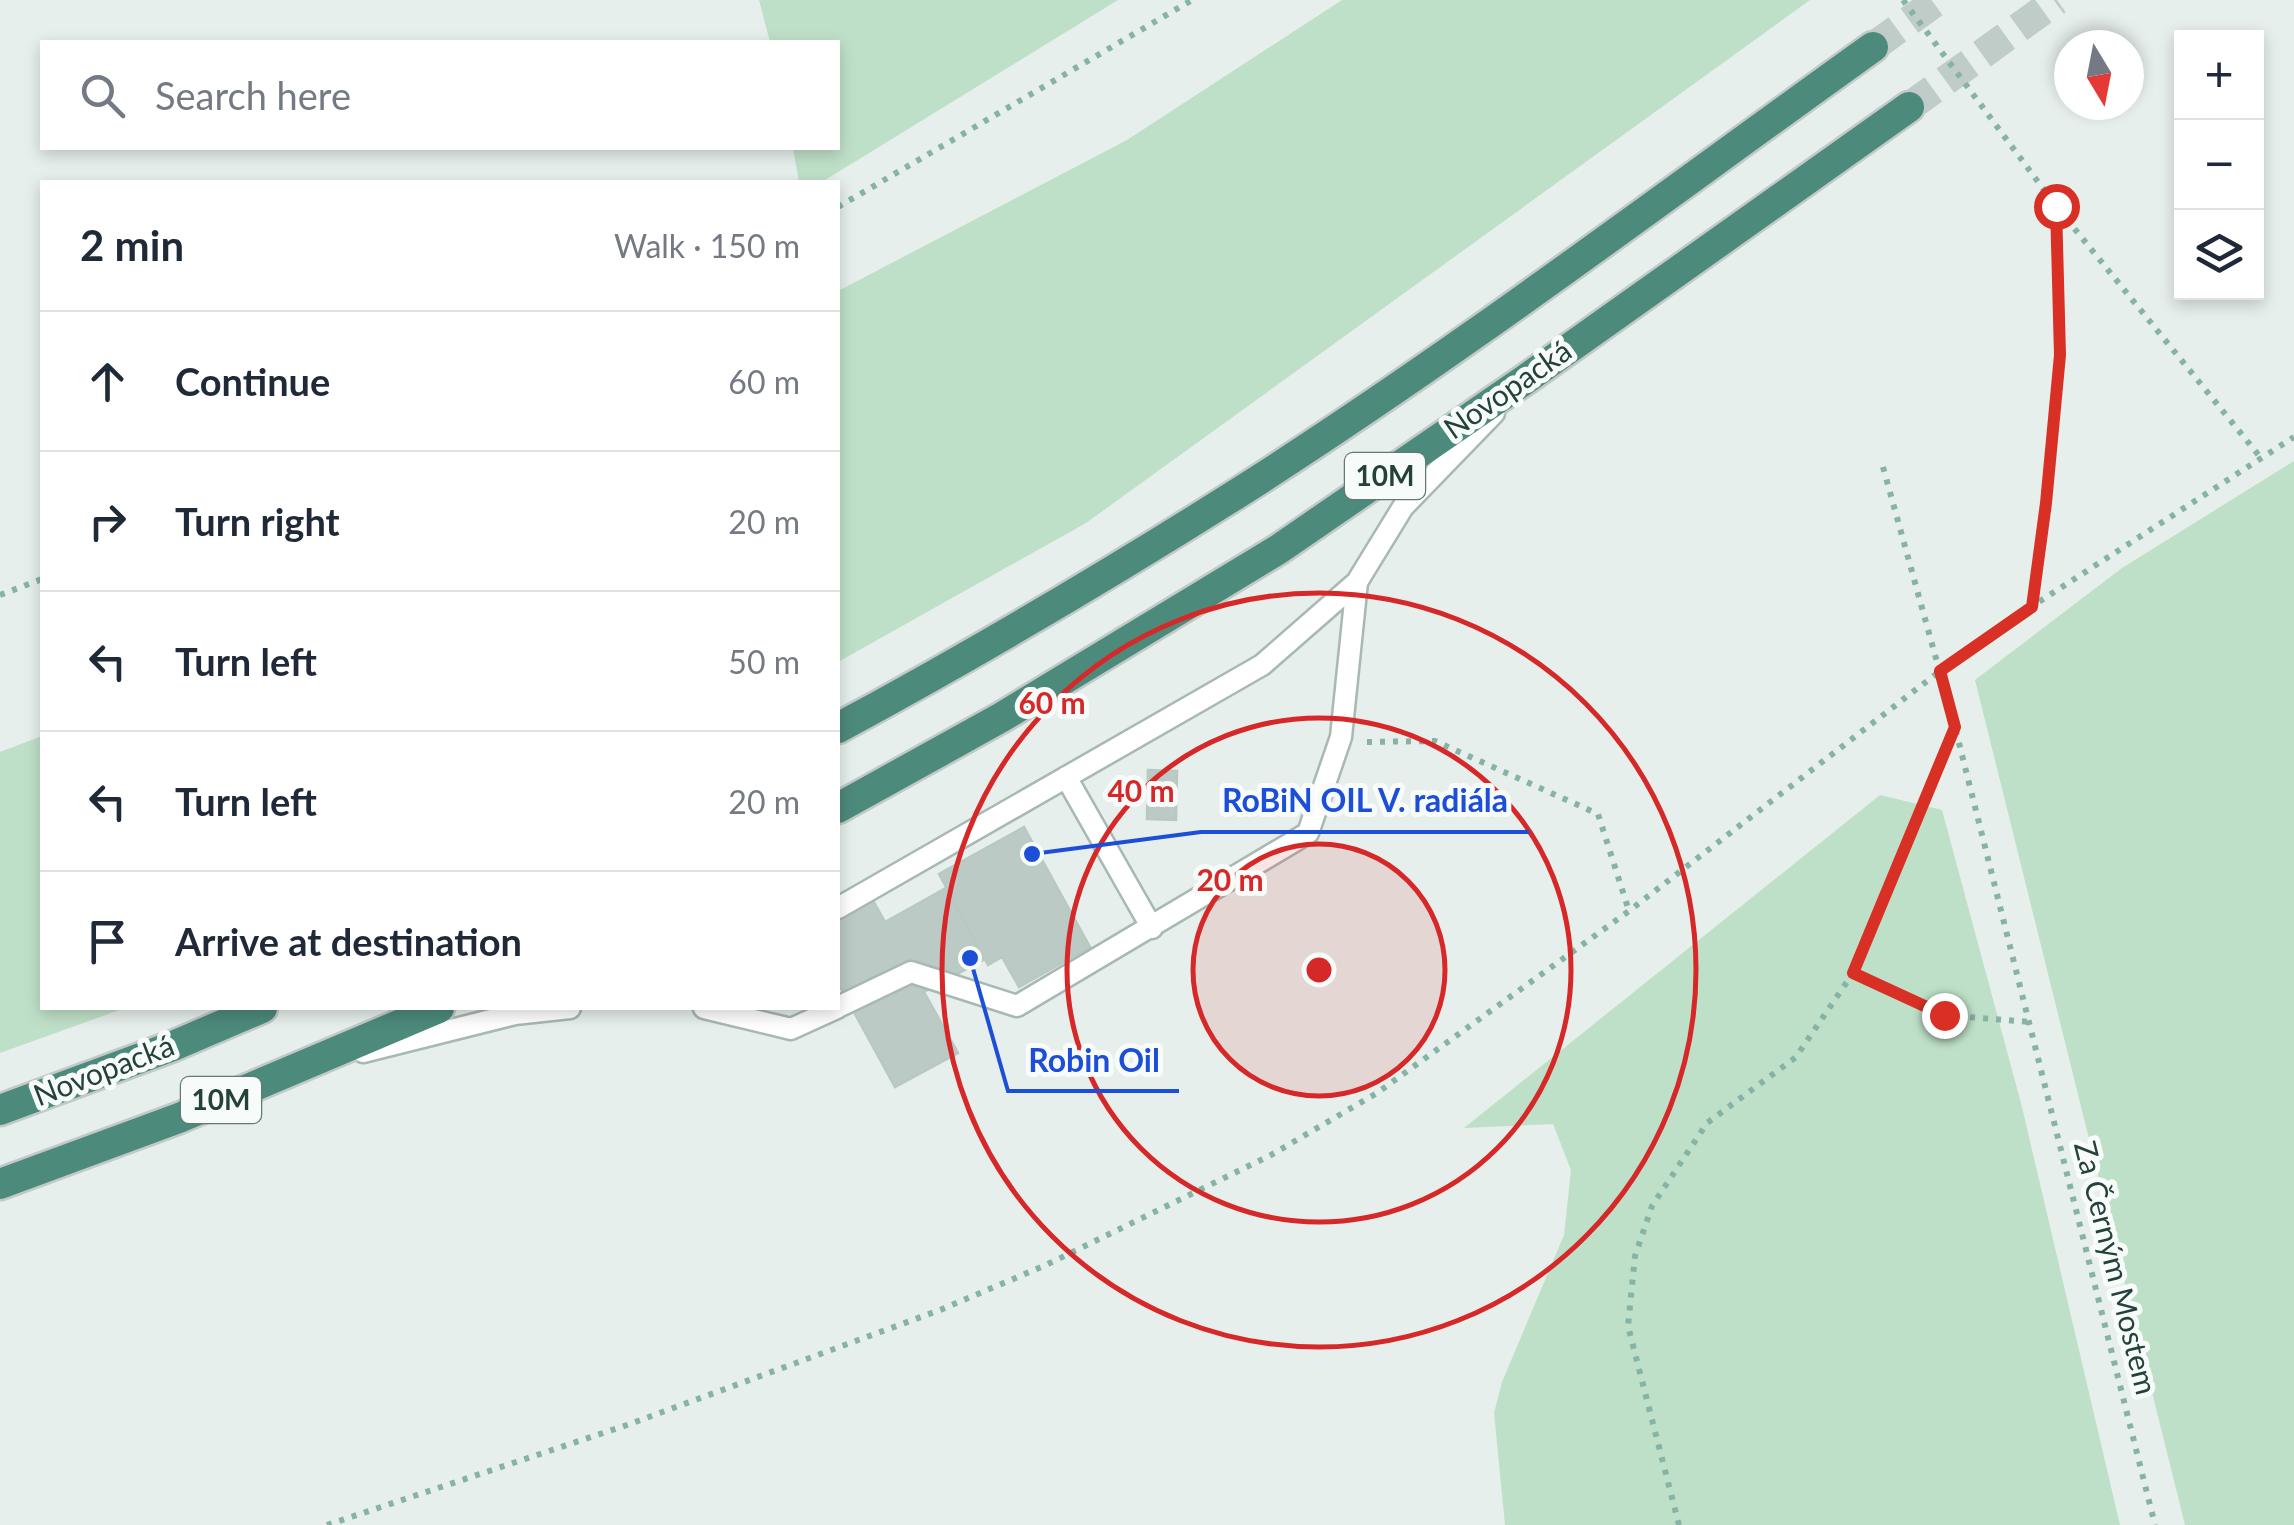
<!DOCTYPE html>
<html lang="en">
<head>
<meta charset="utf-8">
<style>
  body { margin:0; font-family:Lato,sans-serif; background:#f6f6f7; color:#1f2937 }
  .controls { position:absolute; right:30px; top:30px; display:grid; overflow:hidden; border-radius:0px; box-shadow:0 5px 15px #0003 }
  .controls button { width:90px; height:90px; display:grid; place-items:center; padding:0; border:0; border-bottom:2px solid #e0e1e3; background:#fff; color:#1f2937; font:50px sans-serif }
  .compass { position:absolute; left:2054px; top:30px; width:90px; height:90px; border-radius:50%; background:#fff; box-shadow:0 5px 15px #0003; rotate:170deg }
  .stop { position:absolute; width:30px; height:30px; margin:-22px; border:8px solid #d93025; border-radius:50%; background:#fff }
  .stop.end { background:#d93025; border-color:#fff; box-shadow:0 2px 10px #0008 }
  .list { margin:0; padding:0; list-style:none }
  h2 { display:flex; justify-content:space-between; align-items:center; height:130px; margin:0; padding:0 40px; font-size:42px }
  h2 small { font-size:32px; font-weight:400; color:#747a83 }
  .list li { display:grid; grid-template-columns:65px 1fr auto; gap:30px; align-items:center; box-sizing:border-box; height:140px; padding:0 40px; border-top:2px solid #e0e1e3 }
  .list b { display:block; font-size:38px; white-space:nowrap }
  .list em { font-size:32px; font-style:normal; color:#747a83 }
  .icon { flex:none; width:55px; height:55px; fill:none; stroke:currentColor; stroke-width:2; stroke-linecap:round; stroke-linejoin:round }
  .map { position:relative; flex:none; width:2294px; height:1525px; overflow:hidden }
  .search { position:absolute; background:#fff; box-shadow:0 5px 15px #0003; left:40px; top:40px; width:800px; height:110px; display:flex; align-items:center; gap:25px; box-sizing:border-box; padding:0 35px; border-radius:0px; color:#747a83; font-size:38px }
  .panel { position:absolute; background:#fff; box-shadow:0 5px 15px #0003; left:40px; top:180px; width:800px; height:830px; border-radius:0px }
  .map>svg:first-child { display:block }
  .green { fill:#bfe0c8 }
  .building { fill:#bbcac4; stroke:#b8c9c2; stroke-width:2.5 }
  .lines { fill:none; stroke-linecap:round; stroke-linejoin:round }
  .trunk-tunnel { stroke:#bfccc8; stroke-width:30; stroke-dasharray:30 15; stroke-linecap:butt }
  .service-casing { stroke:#a8b8b2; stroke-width:25 }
  .trunk-casing { stroke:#c2cac8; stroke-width:35 }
  .path { stroke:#86b3a5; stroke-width:6; stroke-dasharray:5 8; stroke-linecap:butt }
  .service { stroke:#fff; stroke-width:20 }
  .trunk { stroke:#4c8a7c; stroke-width:30 }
  .route { stroke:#d93025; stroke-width:12 }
  .ring { fill:none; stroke:#d62828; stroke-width:5 }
  .labels { text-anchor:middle; stroke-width:10; stroke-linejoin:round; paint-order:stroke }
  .shield { fill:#f7fbf9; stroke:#637a73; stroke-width:2.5 }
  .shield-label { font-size:28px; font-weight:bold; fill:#24423a }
  .street-label { font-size:30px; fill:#24423a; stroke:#f7fbf9 }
  .centre { fill:#d62828; stroke:#f7fbf9; stroke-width:5 }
  .ring-label { font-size:30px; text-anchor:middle; font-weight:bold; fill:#d62828; stroke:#f7fbf9; stroke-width:10; stroke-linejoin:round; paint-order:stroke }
  .leader { fill:none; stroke:#1d4ed8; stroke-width:4 }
  .callout-dot { fill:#1d4ed8; stroke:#f7fbf9; stroke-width:4 }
  .callout-label { font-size:32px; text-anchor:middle; font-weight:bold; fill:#1d4ed8; stroke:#f7fbf9; stroke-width:10; stroke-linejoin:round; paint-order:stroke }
</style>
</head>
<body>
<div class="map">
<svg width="2294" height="1525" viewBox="0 0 2294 1525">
  <rect width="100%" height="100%" fill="#e6efeb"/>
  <path class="green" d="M759 0H1118L822 182H799L793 148H838V42H770Z
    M1342 0H1810L1086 523 838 662V291L1127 140Z
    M2294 461V1525H2185L1975 680 2122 568Z
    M42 736V1008H125L0 1053V752Z
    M1880 795 1942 810 2022 1107 2120 1525H1505L1494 1413 1502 1382 1564 1235 1571 1170 1553 1124 1464 1128Z"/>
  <path class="building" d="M1148 770 1177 771 1176 820 1147 819Z
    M1024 827 1090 947 1019 987 1002 957 988 965 939 874Z
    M865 886 885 922 946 888 985 959 924 992 958 1053 895 1087 838 983V901Z"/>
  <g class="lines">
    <path class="trunk-tunnel" d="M1873 47 1938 0
      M1909 107 2057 0"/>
    <g class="service-casing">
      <path id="service" d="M1066 777 1152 928
        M838 908 1262 665 1357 582
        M838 1007 911 972 1017 1006 1308 833 1341 737 1357 582 1403 507 1494 413
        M704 1008 791 1029 837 1008
        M363 1052 515 1014 570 1008"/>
    </g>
    <g class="trunk-casing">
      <path id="trunk" d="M838 728C973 655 1105 577 1235 495 1454 356 1662 198 1873 47
        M838 808 1002 717 1279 549 1526 379 1909 107
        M0 1110 173 1046 262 1008
        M0 1184 179 1118 439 1008"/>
    </g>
    <path class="path" d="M1903 0 2056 206 2261 458
      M838 207 1192 0
      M1883 467 1955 727 2155 1525
      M0 595 42 579
      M2031 607 2046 503 2060 355 2056 207
      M1367 742 1435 741 1598 814 1629 911
      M1853 973 1955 728
      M327 1525 627 1425 940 1310 1046 1265 1271 1155 1377 1093 1629 911 1940 671 2031 607 2294 437
      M1679 1525 1628 1326 1635 1256 1652 1206 1707 1123 1796 1057 1853 973 1943 1015 2030 1022"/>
    <use href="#service" class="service"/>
    <use href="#trunk" class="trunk"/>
  </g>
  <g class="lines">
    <path class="route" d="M1944 1015 1853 973 1955 727 1940 671 2032 607 2046 503 2060 355 2056 206"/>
  </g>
  <circle cx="1319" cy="970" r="126" fill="#d62828" fill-opacity=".12"/>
  <g class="ring">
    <circle cx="1319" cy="970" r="126"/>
    <circle cx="1319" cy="970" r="252"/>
    <circle cx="1319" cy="970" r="377"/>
  </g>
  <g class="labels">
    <g class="shield">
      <rect x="1345" y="453" width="80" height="46" rx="8"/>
      <rect x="181" y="1077" width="80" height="46" rx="8"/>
    </g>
    <g class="shield-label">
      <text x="1385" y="486">10M</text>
      <text x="221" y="1110">10M</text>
    </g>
    <g class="street-label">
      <text transform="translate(1508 390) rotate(-35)" y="10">Novopacká</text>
      <text transform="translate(104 1071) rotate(-21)" y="10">Novopacká</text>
      <text transform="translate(2115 1268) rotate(76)" y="10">Za Černým Mostem</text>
    </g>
  </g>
  <circle cx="1319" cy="970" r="15" class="centre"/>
  <g class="ring-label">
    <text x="1052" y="714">60 m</text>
    <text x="1141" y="802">40 m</text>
    <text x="1230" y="891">20 m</text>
  </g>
  <path class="leader" d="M1032 854L1201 832H1529M970 958L1008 1091H1179"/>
  <g class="callout-dot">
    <circle cx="1032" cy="854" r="10"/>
    <circle cx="970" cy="958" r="10"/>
  </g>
  <g class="callout-label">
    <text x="1365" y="812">RoBiN OIL V. radiála</text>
    <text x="1094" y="1072">Robin Oil</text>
  </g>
</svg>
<div class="controls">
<button>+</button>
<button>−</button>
<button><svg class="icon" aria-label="layers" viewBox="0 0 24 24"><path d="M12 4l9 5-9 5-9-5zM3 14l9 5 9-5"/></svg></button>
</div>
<svg class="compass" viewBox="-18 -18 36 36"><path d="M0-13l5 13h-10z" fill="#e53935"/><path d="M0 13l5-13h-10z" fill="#747a83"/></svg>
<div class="stop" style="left:2056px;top:206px"></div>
<div class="stop end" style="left:1944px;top:1015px"></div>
<div class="search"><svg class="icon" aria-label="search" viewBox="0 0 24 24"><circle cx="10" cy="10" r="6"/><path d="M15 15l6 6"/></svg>Search here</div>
<section class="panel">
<h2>2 min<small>Walk · 150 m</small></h2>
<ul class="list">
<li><svg class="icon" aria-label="ahead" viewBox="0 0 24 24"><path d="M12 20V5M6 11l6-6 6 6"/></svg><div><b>Continue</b></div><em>60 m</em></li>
<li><svg class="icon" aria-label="right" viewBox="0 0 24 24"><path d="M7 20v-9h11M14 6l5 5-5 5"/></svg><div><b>Turn right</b></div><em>20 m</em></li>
<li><svg class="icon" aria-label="left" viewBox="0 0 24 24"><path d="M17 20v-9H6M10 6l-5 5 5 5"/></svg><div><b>Turn left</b></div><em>50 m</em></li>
<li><svg class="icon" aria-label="left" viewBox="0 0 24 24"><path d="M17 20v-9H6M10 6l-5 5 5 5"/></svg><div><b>Turn left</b></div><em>20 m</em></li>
<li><svg class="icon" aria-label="arrive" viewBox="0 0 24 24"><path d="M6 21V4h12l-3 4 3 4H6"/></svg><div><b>Arrive at destination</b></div></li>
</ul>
</section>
</div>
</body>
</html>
